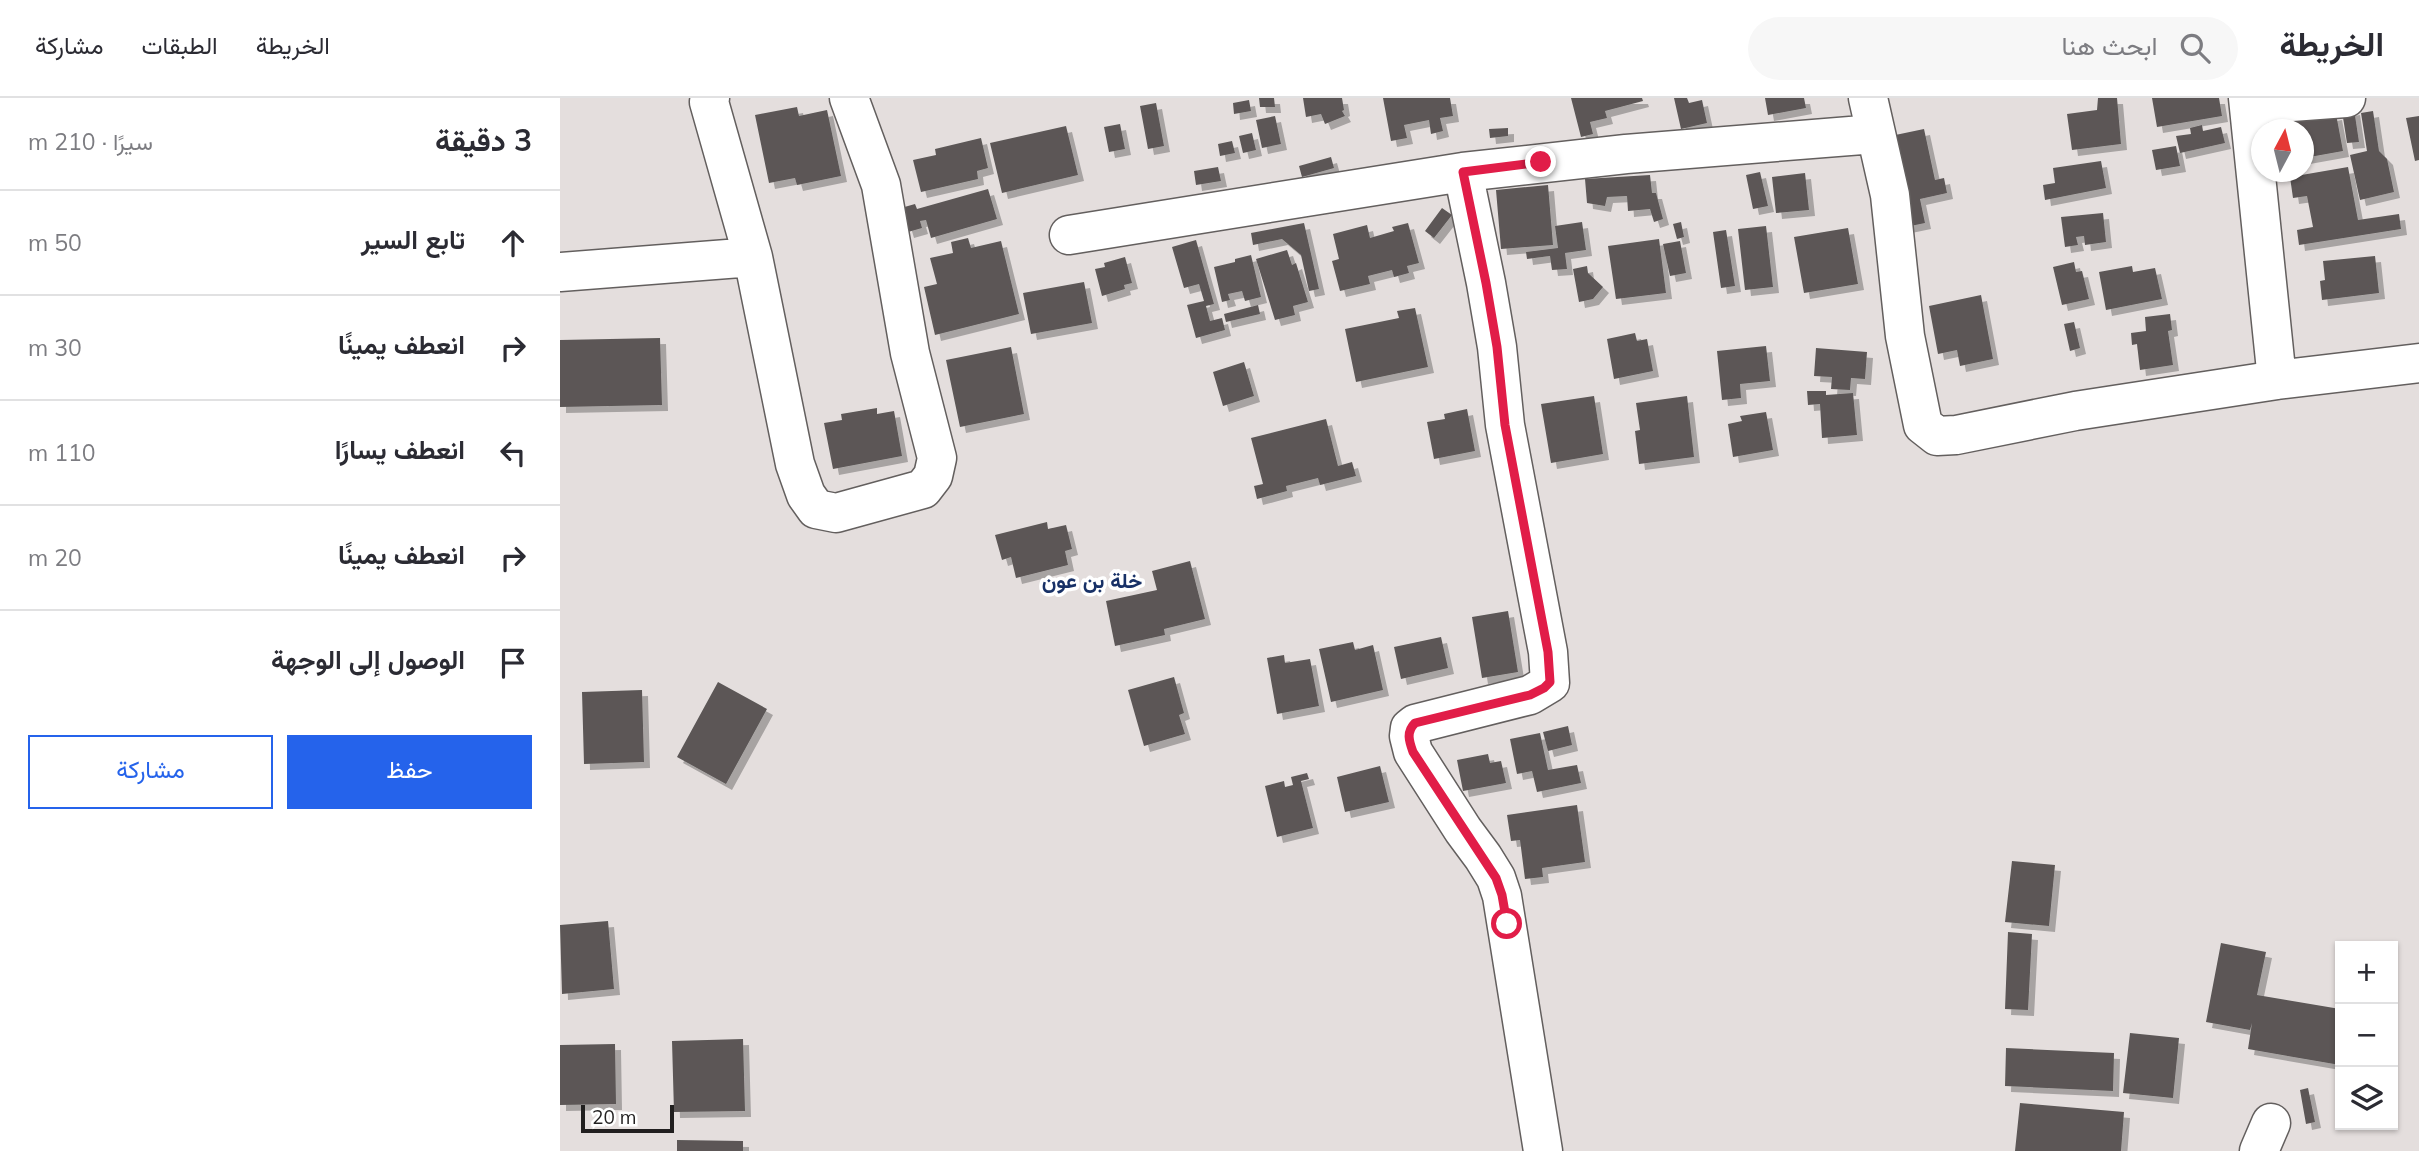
<!DOCTYPE html>
<html lang="ar">
<head>
<meta charset="utf-8">
<style>
  body { margin:0; font-family:Mulish,Vazirmatn,sans-serif; background:#f7f7f7; color:#2b2b33; direction:rtl }
  .controls { position:absolute; right:21px; bottom:21px; display:grid; overflow:hidden; border-radius:0px; box-shadow:0 2px 5px #0004 }
  .controls button { width:63px; height:63px; display:grid; place-items:center; padding:0; border:0; border-bottom:2px solid #e1e1e2; background:#fff; color:#2b2b33; font:35px sans-serif }
  .compass { position:absolute; left:1691px; top:21px; width:63px; height:63px; border-radius:50%; background:#fff; box-shadow:0 2px 5px #0004; rotate:7deg }
  .scale { position:absolute; left:21px; bottom:18px; width:93px; box-sizing:border-box; padding-left:7px; border:4px solid #211f1f; border-top:0; font-size:19px; line-height:24px; white-space:nowrap; color:#211f1f; -webkit-text-stroke:5px #fff; paint-order:stroke }
  .stop { position:absolute; width:21px; height:21px; margin:-16px; border:5px solid #e11d48; border-radius:50%; background:#fff }
  .stop.end { background:#e11d48; border-color:#fff; box-shadow:0 2px 7px #0008 }
  .list { margin:0; padding:0; list-style:none }
  h2 { display:flex; justify-content:space-between; align-items:center; height:91px; margin:0; padding:0 28px; font-size:30px }
  h2 small { font-size:23px; font-weight:400; color:#7c7c81 }
  .list li { display:grid; grid-template-columns:46px 1fr auto; gap:21px; align-items:center; box-sizing:border-box; height:105px; padding:0 28px; border-top:2px solid #e1e1e2 }
  .list b { display:block; font-size:26px; white-space:nowrap }
  .list em { font-size:23px; font-style:normal; color:#7c7c81 }
  .actions { display:flex; gap:14px; padding:21px 28px }
  .actions a { flex:1; padding:16px 0; border:2px solid #2563eb; border-radius:0px; text-align:center; font-size:24px; color:#2563eb }
  .actions .main { background:#2563eb; color:#fff }
  .icon { flex:none; width:38px; height:38px; fill:none; stroke:currentColor; stroke-width:2; stroke-linecap:round; stroke-linejoin:round }
  .map { position:relative; flex:none; width:1859px; height:1053px; overflow:hidden; direction:ltr }
  header { display:flex; align-items:center; gap:42px; box-sizing:border-box; height:98px; padding:0 35px; background:#fff; border-bottom:2px solid #e1e1e2 }
  header strong { font-size:33px }
  nav { display:flex; gap:38px; margin-inline-start:auto; font-size:24px }
  .search { width:490px; height:63px; background:#f7f7f7; display:flex; align-items:center; gap:18px; box-sizing:border-box; padding:0 24px; border-radius:38px; color:#7c7c81; font-size:26px }
  main { display:flex }
  aside { flex:1; background:#fff }
  .map>svg:first-child { display:block }
  .building { fill:#5b5756; filter:url(#shadow) }
  .lines { fill:none; stroke-linecap:round; stroke-linejoin:round }
  .minor-casing { stroke:#635f5e; stroke-width:41 }
  .minor { stroke:#fff; stroke-width:38 }
  .route { stroke:#e11d48; stroke-width:9 }
  .labels { text-anchor:middle; stroke-width:7; stroke-linejoin:round; paint-order:stroke }
  .quarter-label { font-size:21px; font-weight:bold; fill:#173066; stroke:#fff }
</style>
</head>
<body>
<header>
<strong>الخريطة</strong>
<div class="search"><svg class="icon" aria-label="search" viewBox="0 0 24 24"><circle cx="10" cy="10" r="6"/><path d="M15 15l6 6"/></svg>ابحث هنا</div>
<nav><a>الخريطة</a><a>الطبقات</a><a>مشاركة</a></nav>
</header>
<main>
<div class="map">
<svg width="1859" height="1053" viewBox="0 0 1859 1053">
  <defs>
    <filter id="shadow"><feDropShadow dx="6" dy="6" stdDeviation="0" flood-color="#0004"/></filter>
  </defs>
  <rect width="100%" height="100%" fill="#e4dedd"/>
  <path class="building" d="M699 0H714L715 9H700Z
    M743 0H782L784 12 782 13 785 18 765 26 761 16 746 19Z
    M823 0H890L893 18 880 20 883 33 871 36 869 22 844 27 847 40 831 43Z
    M1011 0H1082L1083 3 1045 13 1047 20 1030 24 1033 36 1021 39Z
    M1114 0H1127L1129 5 1142 2 1147 25 1121 31Z
    M1205 0H1244L1246 10 1208 17Z
    M1538 0H1557L1561 46 1512 52 1507 16 1537 12Z
    M1592 0H1659L1662 18 1597 29Z
    M689 2 691 13 674 16 673 5Z
    M596 5 604 48 588 51 580 8Z
    M237 9 239 18 267 12 281 78 237 87 235 80 209 85 195 17Z
    M1794 11 1799 44 1787 45 1782 13Z
    M1813 13 1819 53 1827 61 1834 94 1800 102 1790 57 1807 53 1801 15Z
    M1776 16 1783 53 1744 60V32H1729L1728 25Z
    M715 18 721 46 702 50 696 22Z
    M1859 18V62L1855 63 1846 20Z
    M560 26 565 51 549 54 544 29Z
    M1642 27 1643 33 1661 29 1665 45 1620 55 1616 38 1631 36 1630 30Z
    M506 28 518 77 442 95 430 45Z
    M948 30V38L930 40 929 31Z
    M1364 31 1375 82 1384 80 1387 95 1360 101 1365 125 1341 130 1321 40Z
    M692 35 696 52 683 55 679 38Z
    M421 40 428 70 417 73 418 81 361 94 353 62 376 57 375 51Z
    M672 43 675 55 660 58 658 46Z
    M1616 48 1620 68 1596 72 1592 52Z
    M771 59 774 70 742 79 739 68Z
    M1541 63 1546 90 1485 102 1483 87 1495 85 1493 70Z
    M658 69 661 83 636 87 634 73Z
    M1788 69 1798 122 1839 116 1841 131 1739 147 1737 132 1753 129 1747 98 1733 100 1730 79Z
    M1200 74 1208 108 1193 111 1186 77Z
    M1245 75 1249 112 1216 115 1212 79Z
    M1090 77 1092 95H1096L1103 121 1094 124 1090 111 1068 113 1067 98 1047 99 1045 108 1027 105 1025 81Z
    M988 87 993 147 941 151 936 92Z
    M428 91 437 121 371 140 366 122 360 123 362 130 348 134 341 110 355 106 357 111Z
    M882 110 892 117 874 140 865 133Z
    M1543 115 1546 144 1525 147 1524 138 1516 139 1518 147 1505 149 1501 119Z
    M1022 124 1026 152 1005 155 1007 171 992 172 990 158 967 161 966 154 998 150 995 128Z
    M1121 124 1124 139 1117 141 1113 126Z
    M744 125 759 191 749 193 741 157 722 141 693 147 691 135Z
    M848 125 859 165 847 168 849 175 834 179 832 172 808 178 810 186 780 193 772 163 779 161 773 136 807 127 810 140 834 133 832 129Z
    M1206 128 1213 189 1185 192 1178 131Z
    M1288 130 1298 186 1244 195 1234 139Z
    M1166 132 1175 188 1161 190 1153 134Z
    M408 140 411 150 441 143 459 216 375 237 364 189 377 186 370 160 393 155 391 144Z
    M1099 141 1106 195 1056 201 1048 148Z
    M636 142 654 206 646 208 650 223 662 220 665 232 636 240 627 207 644 203 639 186 624 190 612 149Z
    M1120 143 1126 175 1110 178 1103 146Z
    M727 152 732 167 736 165 748 204 733 208 735 217 715 222 696 161Z
    M691 157 701 199 685 203 682 193 668 196 670 202 662 204 654 169 675 164V161Z
    M1815 158 1819 195 1762 202 1760 183 1765 182 1763 163Z
    M565 159 572 185 564 187 565 191 542 198 535 171 545 169 544 165Z
    M1514 164 1516 174 1522 173 1529 201 1502 207 1493 169Z
    M1027 168 1028 175 1043 189 1033 201 1019 204 1013 171Z
    M1572 168 1573 174 1595 170 1602 201 1546 212 1539 174Z
    M524 184 532 225 471 236 463 195Z
    M1421 197 1433 261 1400 268 1397 252 1378 256 1369 208Z
    M698 207 700 216 666 224 664 216Z
    M855 210 868 269 796 284 785 231 839 220 837 213Z
    M1610 216 1612 232 1608 233 1613 267 1580 272 1577 246 1572 247 1571 235 1586 233 1585 219Z
    M1514 224 1520 250 1510 253 1504 226Z
    M1075 235 1077 243 1087 241 1093 273 1054 281 1047 241Z
    M100 240 102 307 0 309V242Z
    M1206 248 1210 283 1180 286 1181 300 1162 302 1157 253Z
    M451 249 464 316 400 329 386 262Z
    M1256 250 1307 254 1305 281 1291 280 1290 292 1271 291 1272 279 1254 278Z
    M684 264 694 298 663 308 653 274Z
    M1247 293H1266V297L1293 295 1297 337 1262 340 1260 306 1248 307Z
    M1034 298 1043 356 991 365 981 306Z
    M1127 298 1134 359 1079 366 1075 333 1080 332 1076 305Z
    M317 310V316L334 313 342 358 273 371 264 325 282 322 281 316Z
    M907 311 915 353 874 361 867 324 885 321 884 316Z
    M1206 314 1213 352 1173 359 1168 326 1182 323 1180 318Z
    M766 321 778 368 792 364 796 378 760 387 758 380 726 388 727 393 697 401 694 388 703 386 691 340Z
    M487 424 488 431 506 427 512 451 505 453 508 467 456 480 451 459 442 462 435 437Z
    M630 463 645 521 604 531 605 537 555 548 546 503 597 492 592 473Z
    M948 513 958 574 922 580 912 519Z
    M881 539 888 570 841 581 834 549Z
    M793 544 795 552 813 547 823 592 771 604 759 551Z
    M724 557 725 565 750 561 759 608 717 616 707 560Z
    M614 579 624 615 619 617 625 636 584 648 568 592Z
    M158 584 207 611 166 686 117 659Z
    M82 592 84 664 24 666 22 594Z
    M1008 628 1012 647 988 653 983 634Z
    M980 635 988 672 1017 667 1021 685 977 694 972 673 957 676 950 641Z
    M928 656 930 665 941 663 946 685 903 693 897 662Z
    M820 668 829 704 785 714 777 679Z
    M747 675 749 681 741 683 753 730 717 739 705 688 724 683 725 689 733 687 731 679Z
    M1017 707 1025 764 982 770 983 779 965 781 960 742 951 743 947 717Z
    M1452 763 1495 767 1489 828 1445 824Z
    M48 823 54 891 2 896 0 827Z
    M1448 834 1472 836 1468 912 1445 911Z
    M1661 845 1706 854 1697 897 1780 911V967L1688 951 1692 925 1690 932 1646 924Z
    M1570 935 1619 940 1613 1000 1563 995Z
    M183 941 185 1013 114 1014 112 943Z
    M55 946 56 1006 0 1007V947Z
    M1446 950 1554 955 1553 993 1445 988Z
    M1748 990 1755 1024 1746 1026 1740 992Z
    M1460 1005 1564 1014 1561 1053H1455Z
    M117 1042 183 1043V1053H117Z"/>
  <g class="lines">
    <g class="minor-casing">
      <path id="minor" d="M150 0 149 4 193 159 235 366 246 397 256 411 276 415 363 391 373 378 377 360 350 255 321 87 289 0
        M1308 0 1330 97 1345 238 1363 327 1377 338 1396 337 1515 313 1717 282 1859 265
        M1688 0 1717 282
        M1689 7 1786 0
        M903 74 926 185 937 249 945 327 988 554 990 585 970 597 855 626 850 630 849 638 853 654 903 732 923 759 936 780 942 798 983 1053
        M509 137 903 74 1066 56 1315 36
        M0 174 193 159
        M1699 1053 1711 1025"/>
    </g>
    <use href="#minor" class="minor"/>
  </g>
  <g class="lines">
    <path class="route" d="M947 826 942 797 936 780 853 654C849 643 846 634 855 625L970 597 984 590 990 584 988 554 945 327 937 249 926 185 903 74 981 64"/>
  </g>
  <g class="labels">
    <g class="quarter-label">
      <text x="532" y="490">خلة بن عون</text>
    </g>
  </g>
</svg>
<div class="controls">
<button>+</button>
<button>−</button>
<button><svg class="icon" aria-label="layers" viewBox="0 0 24 24"><path d="M12 4l9 5-9 5-9-5zM3 14l9 5 9-5"/></svg></button>
</div>
<svg class="compass" viewBox="-18 -18 36 36"><path d="M0-13l5 13h-10z" fill="#e53935"/><path d="M0 13l5-13h-10z" fill="#7c7c81"/></svg>
<div class="scale">20 m</div>
<div class="stop" style="left:947px;top:826px"></div>
<div class="stop end" style="left:981px;top:64px"></div>
</div>
<aside>
<h2>3 دقيقة<small>سيرًا · 210 m</small></h2>
<ul class="list">
<li><svg class="icon" aria-label="ahead" viewBox="0 0 24 24"><path d="M12 20V5M6 11l6-6 6 6"/></svg><div><b>تابع السير</b></div><em>50 m</em></li>
<li><svg class="icon" aria-label="right" viewBox="0 0 24 24"><path d="M7 20v-9h11M14 6l5 5-5 5"/></svg><div><b>انعطف يمينًا</b></div><em>30 m</em></li>
<li><svg class="icon" aria-label="left" viewBox="0 0 24 24"><path d="M17 20v-9H6M10 6l-5 5 5 5"/></svg><div><b>انعطف يسارًا</b></div><em>110 m</em></li>
<li><svg class="icon" aria-label="right" viewBox="0 0 24 24"><path d="M7 20v-9h11M14 6l5 5-5 5"/></svg><div><b>انعطف يمينًا</b></div><em>20 m</em></li>
<li><svg class="icon" aria-label="arrive" viewBox="0 0 24 24"><path d="M6 21V4h12l-3 4 3 4H6"/></svg><div><b>الوصول إلى الوجهة</b></div></li>
</ul>
<div class="actions"><a class="main">حفظ</a><a>مشاركة</a></div>
</aside>
</main>
</body>
</html>
